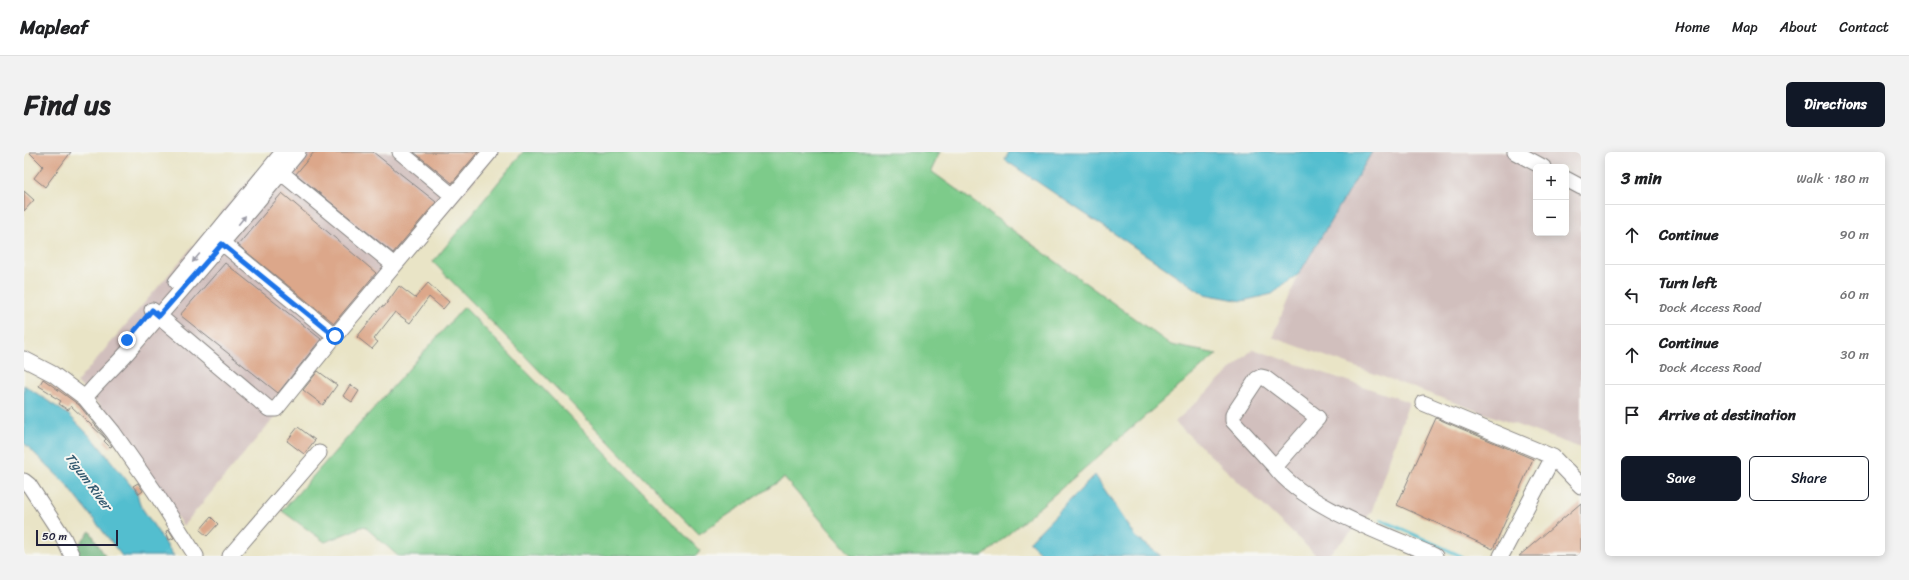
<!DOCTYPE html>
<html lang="en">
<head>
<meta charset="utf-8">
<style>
  body { margin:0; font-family:Sriracha,sans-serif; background:#f2f2f2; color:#202124 }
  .controls { position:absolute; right:12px; top:12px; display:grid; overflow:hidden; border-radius:6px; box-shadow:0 2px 10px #0003 }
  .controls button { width:36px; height:36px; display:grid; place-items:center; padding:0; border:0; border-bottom:1px solid #e0e0e0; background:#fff; color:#202124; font:20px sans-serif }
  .scale { position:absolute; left:12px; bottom:10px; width:82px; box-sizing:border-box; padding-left:4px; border:2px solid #22223b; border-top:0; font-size:11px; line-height:14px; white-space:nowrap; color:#22223b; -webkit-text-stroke:3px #f6f6f2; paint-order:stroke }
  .stop { position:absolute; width:12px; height:12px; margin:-9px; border:3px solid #1a73e8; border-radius:50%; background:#fff }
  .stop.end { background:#1a73e8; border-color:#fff; box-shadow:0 1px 4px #0008 }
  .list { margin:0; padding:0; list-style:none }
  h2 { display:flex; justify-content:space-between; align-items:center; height:52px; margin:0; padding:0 16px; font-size:17px }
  h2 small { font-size:13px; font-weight:400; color:#757577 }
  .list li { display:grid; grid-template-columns:26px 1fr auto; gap:12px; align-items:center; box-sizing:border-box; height:60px; padding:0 16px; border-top:1px solid #e0e0e0 }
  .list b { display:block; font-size:15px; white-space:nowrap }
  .list p { margin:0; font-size:13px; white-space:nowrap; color:#757577 }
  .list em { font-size:13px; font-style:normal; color:#757577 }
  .actions { display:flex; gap:8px; padding:12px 16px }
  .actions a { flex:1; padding:9px 0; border:1px solid #111827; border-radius:6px; text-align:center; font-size:14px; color:#111827 }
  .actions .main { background:#111827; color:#fff }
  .icon { flex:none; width:22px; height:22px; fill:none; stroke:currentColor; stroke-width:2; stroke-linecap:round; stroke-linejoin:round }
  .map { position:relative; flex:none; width:1557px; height:404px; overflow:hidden; border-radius:6px }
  header { display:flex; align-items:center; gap:24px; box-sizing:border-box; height:56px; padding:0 20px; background:#fff; border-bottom:1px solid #e0e0e0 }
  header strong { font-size:19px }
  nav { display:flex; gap:22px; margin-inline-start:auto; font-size:14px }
  .intro { display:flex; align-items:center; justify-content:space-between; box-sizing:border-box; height:96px; padding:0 24px }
  h1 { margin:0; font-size:28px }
  .button { padding:10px 18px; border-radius:6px; background:#111827; color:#fff; font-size:14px; font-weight:700 }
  main { display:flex; gap:24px; padding:0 24px }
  aside { flex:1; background:#fff; border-radius:6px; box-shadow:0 2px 10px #0003 }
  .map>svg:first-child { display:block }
  .industrial { fill:#d1bfbd; fill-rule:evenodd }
  .green { fill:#7dcb8a; stroke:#507662 }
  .forest { fill:#66af76; stroke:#446858 }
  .water { fill:#53becf; stroke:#3a7085 }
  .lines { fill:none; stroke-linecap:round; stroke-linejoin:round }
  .stream { stroke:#53becf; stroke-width:3.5 }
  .building { fill:#dca78a }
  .minor-casing { stroke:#868380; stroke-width:17 }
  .minor { stroke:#fff; stroke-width:15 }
  .oneway { fill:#9c9ca7 }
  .route { stroke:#1a73e8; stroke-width:5 }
  .labels { text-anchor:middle; stroke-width:4; stroke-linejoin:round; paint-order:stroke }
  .water-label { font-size:13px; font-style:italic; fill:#33596f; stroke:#f6f6f2 }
</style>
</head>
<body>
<header>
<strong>Mapleaf</strong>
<nav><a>Home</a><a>Map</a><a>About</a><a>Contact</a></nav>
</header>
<div class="intro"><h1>Find us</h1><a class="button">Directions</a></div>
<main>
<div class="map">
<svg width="1557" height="404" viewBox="0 0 1557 404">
  <rect width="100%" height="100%" fill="#f6f6f2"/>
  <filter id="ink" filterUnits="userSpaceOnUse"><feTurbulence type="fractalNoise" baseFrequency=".025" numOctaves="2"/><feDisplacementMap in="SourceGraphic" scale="8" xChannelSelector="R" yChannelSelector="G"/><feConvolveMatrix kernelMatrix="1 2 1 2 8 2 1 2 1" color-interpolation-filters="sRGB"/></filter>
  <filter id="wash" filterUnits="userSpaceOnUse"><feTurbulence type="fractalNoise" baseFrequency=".012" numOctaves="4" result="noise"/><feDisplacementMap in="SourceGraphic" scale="16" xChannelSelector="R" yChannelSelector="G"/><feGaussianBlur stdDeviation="0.9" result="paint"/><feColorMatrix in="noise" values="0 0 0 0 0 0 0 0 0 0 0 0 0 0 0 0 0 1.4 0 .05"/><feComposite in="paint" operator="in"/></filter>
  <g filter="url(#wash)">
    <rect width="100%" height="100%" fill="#e9e4c6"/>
    <path class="industrial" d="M249 0H474L159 374 80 259 53 230Z
      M1348 0H1557V296L1248 185 1275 122ZM1512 15H1542V81H1512Z
      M1229 197 1385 250 1347 361 1303 404H1293L1151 270Z"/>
    <path class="green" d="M499 0H916L907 19 1147 193 1193 202 959 404H828L760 326 675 382 409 110Z
      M440 155 676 399 672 404H374L340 374 301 390 258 359Z"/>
    <path class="forest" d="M66 379 81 404H45Z"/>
    <path class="water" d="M985 0H1348L1275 122 1248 142 1218 149 1180 142 981 8Z
      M0 233 45 263 71 289 113 341 116 353 150 404H98L43 333 0 291Z
      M1071 323 1112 385 1137 404H1020L1005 390Z"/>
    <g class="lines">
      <path class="stream" d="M1358 368 1437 404"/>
    </g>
    <g id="blocks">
      <path class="building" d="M5 0H47L21 35 10 26 19 14Z
        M290 0H349L412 50 369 101 272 22Z
        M390 0H454L428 31Z
        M0 39 10 48 0 59Z
        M258 41 352 121 310 171 214 93Z
        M201 111 297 187 254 241 156 163Z
        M404 131 425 150 419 157 405 145 386 171 371 160 350 187 354 190 348 197 333 185 358 154 360 155 375 134 391 146Z
        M294 219 313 233 299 253 279 238Z
        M19 227 55 253 88 294 86 295 80 289 82 287 47 254 44 258 35 252 37 249 27 243 28 242 15 234Z
        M326 233 335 239 328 250 319 244Z
        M1412 266 1509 307 1469 397 1373 353Z
        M274 275 291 288 280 302 263 289Z
        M114 331 119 339 115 342 109 334Z
        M1557 351V404H1495Z
        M187 365 194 372 183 384 176 378Z
        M145 378 150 386 145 388 142 379Z"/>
    </g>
  </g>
  <g filter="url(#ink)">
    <use href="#blocks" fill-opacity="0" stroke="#868380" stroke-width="1"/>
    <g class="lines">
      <g class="minor-casing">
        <path id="minor" d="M376 0 429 44
          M1491 0 1519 15
          M249 14 370 113
          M1542 27 1557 35
          M191 85 311 184
          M152 130 259 0
          M128 158 245 257H252L311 184 466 0
          M0 207 29 222 61 246 89 280 131 340 172 404
          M61 246C75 228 93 213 108 195 164 131 220 66 274 0
          M1399 251 1529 305 1557 334
          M1251 315 1209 269V263L1233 227 1237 225 1241 226 1294 266 1251 315C1281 355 1364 383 1411 404
          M0 329 5 333 39 385 48 404
          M206 404 295 301
          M1477 404 1529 305"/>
      </g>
      <use href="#minor" class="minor"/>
    </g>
    <defs><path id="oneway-solid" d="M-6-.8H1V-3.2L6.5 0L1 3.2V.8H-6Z"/></defs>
    <g class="oneway">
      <use href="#oneway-solid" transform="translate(218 68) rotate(-51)"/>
      <use href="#oneway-solid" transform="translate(172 106) rotate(130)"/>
    </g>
  </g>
  <g class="lines" filter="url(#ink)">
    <path class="route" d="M103 188 128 158 135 164 198 92 311 184"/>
  </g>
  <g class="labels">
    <g class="water-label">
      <text transform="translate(65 329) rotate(53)" y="5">Tigum River</text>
    </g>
  </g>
</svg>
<div class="controls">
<button>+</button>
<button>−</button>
</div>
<div class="scale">50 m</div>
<div class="stop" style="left:311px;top:184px"></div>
<div class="stop end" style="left:103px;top:188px"></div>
</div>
<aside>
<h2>3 min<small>Walk · 180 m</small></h2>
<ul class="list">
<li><svg class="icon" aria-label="ahead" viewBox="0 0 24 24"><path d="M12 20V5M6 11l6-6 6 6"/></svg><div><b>Continue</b></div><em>90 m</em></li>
<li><svg class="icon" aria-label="left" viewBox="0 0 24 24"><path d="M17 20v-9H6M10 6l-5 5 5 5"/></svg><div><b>Turn left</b><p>Dock Access Road</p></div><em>60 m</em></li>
<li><svg class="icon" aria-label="ahead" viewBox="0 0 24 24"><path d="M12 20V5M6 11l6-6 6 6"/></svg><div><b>Continue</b><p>Dock Access Road</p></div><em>30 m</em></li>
<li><svg class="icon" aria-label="arrive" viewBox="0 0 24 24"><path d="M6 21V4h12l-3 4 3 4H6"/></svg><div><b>Arrive at destination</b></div></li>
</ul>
<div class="actions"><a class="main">Save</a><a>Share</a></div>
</aside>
</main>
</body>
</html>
